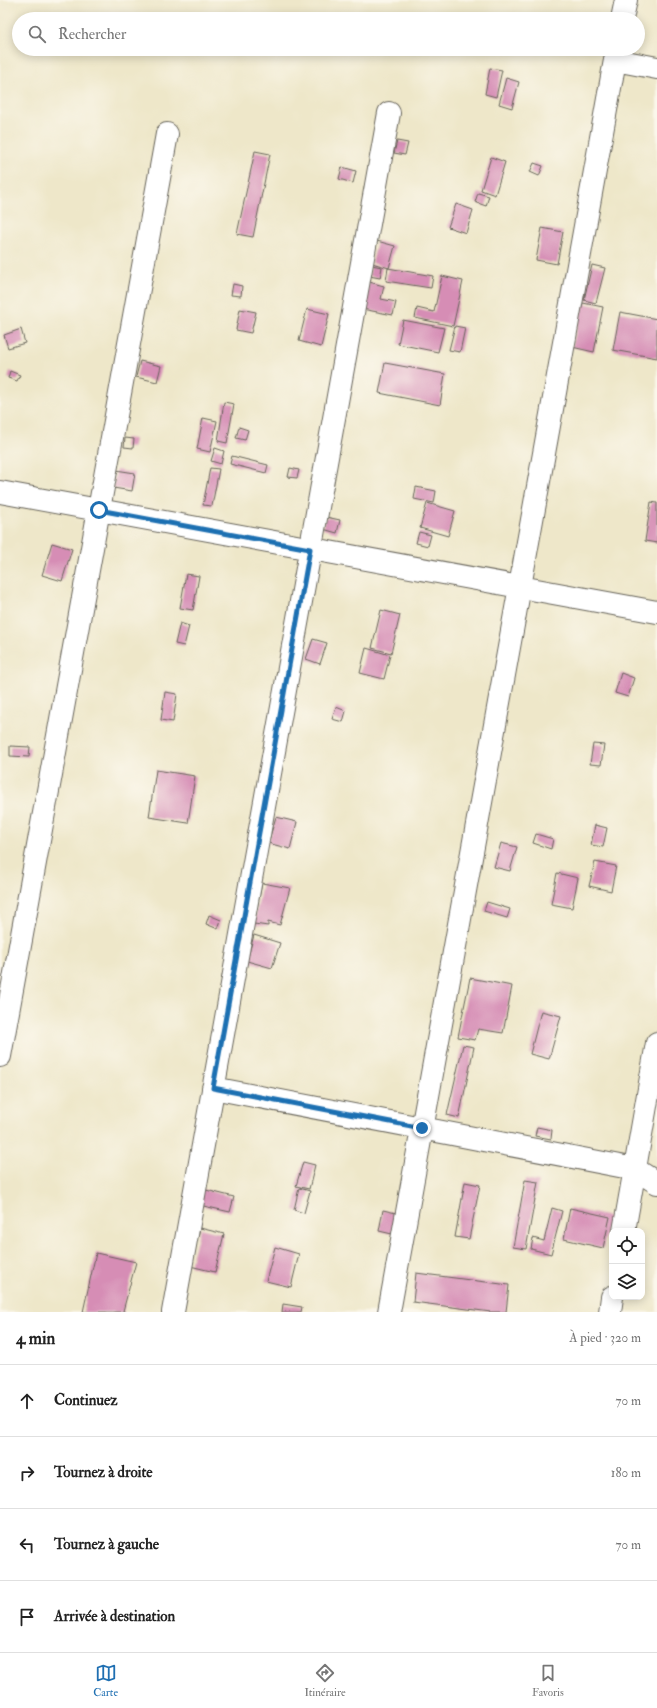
<!DOCTYPE html>
<html lang="fr">
<head>
<meta charset="utf-8">
<style>
  body { margin:0; font-family:"IM FELL Double Pica",serif; background:#f6f6f6; color:#222 }
  .controls { position:absolute; right:12px; bottom:12px; display:grid; overflow:hidden; border-radius:8px; box-shadow:0 2px 10px #0003 }
  .controls button { width:36px; height:36px; display:grid; place-items:center; padding:0; border:0; border-bottom:1px solid #e0e0e0; background:#fff; color:#222; font:20px sans-serif }
  .stop { position:absolute; width:12px; height:12px; margin:-9px; border:3px solid #1f6fb2; border-radius:50%; background:#fff }
  .stop.end { background:#1f6fb2; border-color:#fff; box-shadow:0 1px 4px #0008 }
  .list { margin:0; padding:0; list-style:none }
  h2 { display:flex; justify-content:space-between; align-items:center; height:52px; margin:0; padding:0 16px; font-size:17px }
  h2 small { font-size:13px; font-weight:400; color:#767676 }
  .list li { display:grid; grid-template-columns:26px 1fr auto; gap:12px; align-items:center; box-sizing:border-box; height:72px; padding:0 16px; border-top:1px solid #e0e0e0 }
  .list b { display:block; font-size:15px; white-space:nowrap }
  .list em { font-size:13px; font-style:normal; color:#767676 }
  .icon { flex:none; width:22px; height:22px; fill:none; stroke:currentColor; stroke-width:2; stroke-linecap:round; stroke-linejoin:round }
  .map { position:relative; flex:none; width:657px; height:1312px; overflow:hidden }
  .search { position:absolute; background:#fff; box-shadow:0 2px 10px #0003; left:12px; right:12px; top:12px; height:44px; display:flex; align-items:center; gap:10px; box-sizing:border-box; padding:0 14px; border-radius:22px; color:#767676; font-size:15px }
  .sheet { height:340px; background:#fff }
  nav { display:flex; justify-content:space-around; align-items:center; box-sizing:border-box; height:56px; border-top:1px solid #e0e0e0; background:#fff; font-size:11px; color:#767676 }
  nav a { display:grid; justify-items:center; gap:2px }
  nav .on { color:#1f6fb2 }
  .map>svg:first-child { display:block }
  .building { fill:#d68db5 }
  .lines { fill:none; stroke-linecap:round; stroke-linejoin:round }
  .minor-casing { stroke:#666359; stroke-width:24 }
  .minor { stroke:#fff; stroke-width:22 }
  .route { stroke:#1f6fb2; stroke-width:5 }
</style>
</head>
<body>
<div class="map">
<svg width="657" height="1312" viewBox="0 0 657 1312">
  <rect width="100%" height="100%" fill="#fbf7ec"/>
  <filter id="ink" filterUnits="userSpaceOnUse"><feTurbulence type="fractalNoise" baseFrequency=".025" numOctaves="2"/><feDisplacementMap in="SourceGraphic" scale="8" xChannelSelector="R" yChannelSelector="G"/><feConvolveMatrix kernelMatrix="1 2 1 2 8 2 1 2 1" color-interpolation-filters="sRGB"/></filter>
  <filter id="wash" filterUnits="userSpaceOnUse"><feTurbulence type="fractalNoise" baseFrequency=".012" numOctaves="4" result="noise"/><feDisplacementMap in="SourceGraphic" scale="16" xChannelSelector="R" yChannelSelector="G"/><feGaussianBlur stdDeviation="0.9" result="paint"/><feColorMatrix in="noise" values="0 0 0 0 0 0 0 0 0 0 0 0 0 0 0 0 0 1.4 0 .05"/><feComposite in="paint" operator="in"/></filter>
  <g filter="url(#wash)">
    <rect width="100%" height="100%" fill="#eee7c9"/>
    <g id="blocks">
      <path class="building" d="M490 68 502 70 496 97 485 94Z
        M506 78 519 82 512 108 499 104Z
        M397 141 408 143 405 155 394 153Z
        M255 151 270 154 253 237 237 234Z
        M491 157 505 162 495 195 481 190Z
        M534 163 543 166 539 176 530 172Z
        M342 167 356 171 353 183 339 179Z
        M478 193 489 196 486 206 475 202Z
        M456 204 473 210 466 233 448 227Z
        M542 228 563 232 557 264 536 260Z
        M377 241 395 246 389 268 372 263Z
        M371 265 382 267 380 278 369 276Z
        M592 265 605 268 596 303 584 300Z
        M388 268 433 276 431 288 386 281Z
        M442 276 463 281 453 326 415 318 417 308 434 312Z
        M369 282 384 286 381 299 396 302 393 315 362 309Z
        M233 284 242 286 241 296 231 295Z
        M583 303 603 307 594 352 572 347Z
        M240 309 256 312 251 333 236 330Z
        M307 309 329 314 321 347 299 341Z
        M620 312 657 319V358L613 350Z
        M403 320 444 328 438 352 398 344Z
        M455 326 465 328 460 352 449 350Z
        M21 329 25 343 8 348 4 335Z
        M140 361 161 366 157 382 136 377Z
        M385 363 445 374 440 405 379 393Z
        M10 371 20 375 17 381 8 378Z
        M224 402 234 404 227 443 218 441Z
        M203 418 217 421 210 452 197 449Z
        M239 427 248 430 245 440 236 438Z
        M125 438 134 439 133 448 124 447Z
        M215 448 224 451 221 464 211 461Z
        M232 456 268 465 266 473 230 464Z
        M210 468 219 469 212 506 203 505Z
        M290 468 299 470 297 478 288 477Z
        M116 470 135 473 132 491 113 488Z
        M416 487 436 491 434 503 414 499Z
        M651 502 657 503V543L645 541Z
        M427 503 455 511 448 536 420 528Z
        M326 517 340 520 337 533 323 529Z
        M419 532 431 535 428 546 416 543Z
        M52 543 72 549 62 581 42 575Z
        M186 574 199 576 193 610 180 608Z
        M381 610 400 615 391 653 372 648Z
        M180 623 189 626 184 646 175 644Z
        M313 639 327 643 320 664 306 659Z
        M366 648 390 655 384 679 360 673Z
        M621 673 634 678 628 697 615 693Z
        M165 692 177 694 173 722 161 720Z
        M336 707 346 711 343 722 332 719Z
        M593 744 604 745 601 765 590 764Z
        M10 746 30 747 29 757 10 756Z
        M156 770 195 776 188 823 149 817Z
        M276 817 297 822 290 849 268 843Z
        M595 825 607 828 603 847 591 845Z
        M536 834 553 839 551 849 533 843Z
        M501 843 517 847 510 871 494 867Z
        M595 862 616 866 611 891 589 886Z
        M557 873 578 878 572 908 551 904Z
        M262 883 290 888 280 925 268 922V926L254 924Z
        M487 902 510 909 507 918 484 911Z
        M209 915 221 920 218 929 206 924Z
        M254 935 280 943 272 968 247 961Z
        M470 978 512 986 503 1033 478 1029 475 1040 458 1037Z
        M541 1011 561 1016 549 1059 530 1054Z
        M463 1045 474 1047 459 1118 447 1115Z
        M537 1127 552 1130 551 1139 535 1136Z
        M303 1162 315 1165 309 1189 296 1186Z
        M525 1180 538 1182 526 1249 513 1247Z
        M465 1182 480 1185 469 1239 455 1237Z
        M299 1188 310 1191 304 1213 294 1210Z
        M202 1189 234 1197 230 1212 199 1205Z
        M552 1208 562 1211 551 1254 531 1249 533 1238 544 1241Z
        M570 1208 610 1217 603 1248 564 1239Z
        M383 1210 396 1213 392 1234 379 1231Z
        M200 1228 224 1234 215 1272 190 1266Z
        M275 1247 299 1254 291 1287 266 1281Z
        M96 1253 136 1262 123 1311 125 1312H83Z
        M416 1273 509 1285 506 1312H491L413 1302Z
        M283 1304 302 1307 301 1312H282Z"/>
    </g>
  </g>
  <g filter="url(#ink)">
    <use href="#blocks" fill-opacity="0" stroke="#666359" stroke-width="1"/>
    <g class="lines">
      <g class="minor-casing">
        <path id="minor" d="M622 19 626 0
          M615 60 657 68
          M0 492 657 612
          M0 1056 167 134
          M213 1088 635 1169 657 1183
          M624 1231 657 1043
          M173 1312 389 113
          M389 1312 617 49
          M610 1312 612 1297"/>
      </g>
      <use href="#minor" class="minor"/>
    </g>
  </g>
  <g class="lines" filter="url(#ink)">
    <path class="route" d="M99 510 310 549 213 1088 422 1128"/>
  </g>
</svg>
<div class="controls">
<button><svg class="icon" aria-label="locate" viewBox="0 0 24 24"><circle cx="12" cy="12" r="6"/><path d="M12 2v4M12 18v4M2 12h4M18 12h4"/></svg></button>
<button><svg class="icon" aria-label="layers" viewBox="0 0 24 24"><path d="M12 4l9 5-9 5-9-5zM3 14l9 5 9-5"/></svg></button>
</div>
<div class="stop" style="left:99px;top:510px"></div>
<div class="stop end" style="left:422px;top:1128px"></div>
<div class="search"><svg class="icon" aria-label="search" viewBox="0 0 24 24"><circle cx="10" cy="10" r="6"/><path d="M15 15l6 6"/></svg>Rechercher</div>
</div>
<section class="sheet">
<h2>4 min<small>À pied · 320 m</small></h2>
<ul class="list">
<li><svg class="icon" aria-label="ahead" viewBox="0 0 24 24"><path d="M12 20V5M6 11l6-6 6 6"/></svg><div><b>Continuez</b></div><em>70 m</em></li>
<li><svg class="icon" aria-label="right" viewBox="0 0 24 24"><path d="M7 20v-9h11M14 6l5 5-5 5"/></svg><div><b>Tournez à droite</b></div><em>180 m</em></li>
<li><svg class="icon" aria-label="left" viewBox="0 0 24 24"><path d="M17 20v-9H6M10 6l-5 5 5 5"/></svg><div><b>Tournez à gauche</b></div><em>70 m</em></li>
<li><svg class="icon" aria-label="arrive" viewBox="0 0 24 24"><path d="M6 21V4h12l-3 4 3 4H6"/></svg><div><b>Arrivée à destination</b></div></li>
</ul>
</section>
<nav>
<a class="on"><svg class="icon" aria-label="map" viewBox="0 0 24 24"><path d="M3 6l6-2 6 2 6-2v14l-6 2-6-2-6 2zM9 4v14M15 6v14"/></svg>Carte</a>
<a><svg class="icon" aria-label="directions" viewBox="0 0 24 24"><path d="M12 3l9 9-9 9-9-9zM9 14v-3h6M13 9l2 2-2 2"/></svg>Itinéraire</a>
<a><svg class="icon" aria-label="saved" viewBox="0 0 24 24"><path d="M7 4h10v16l-5-4-5 4z"/></svg>Favoris</a>
</nav>
</body>
</html>
